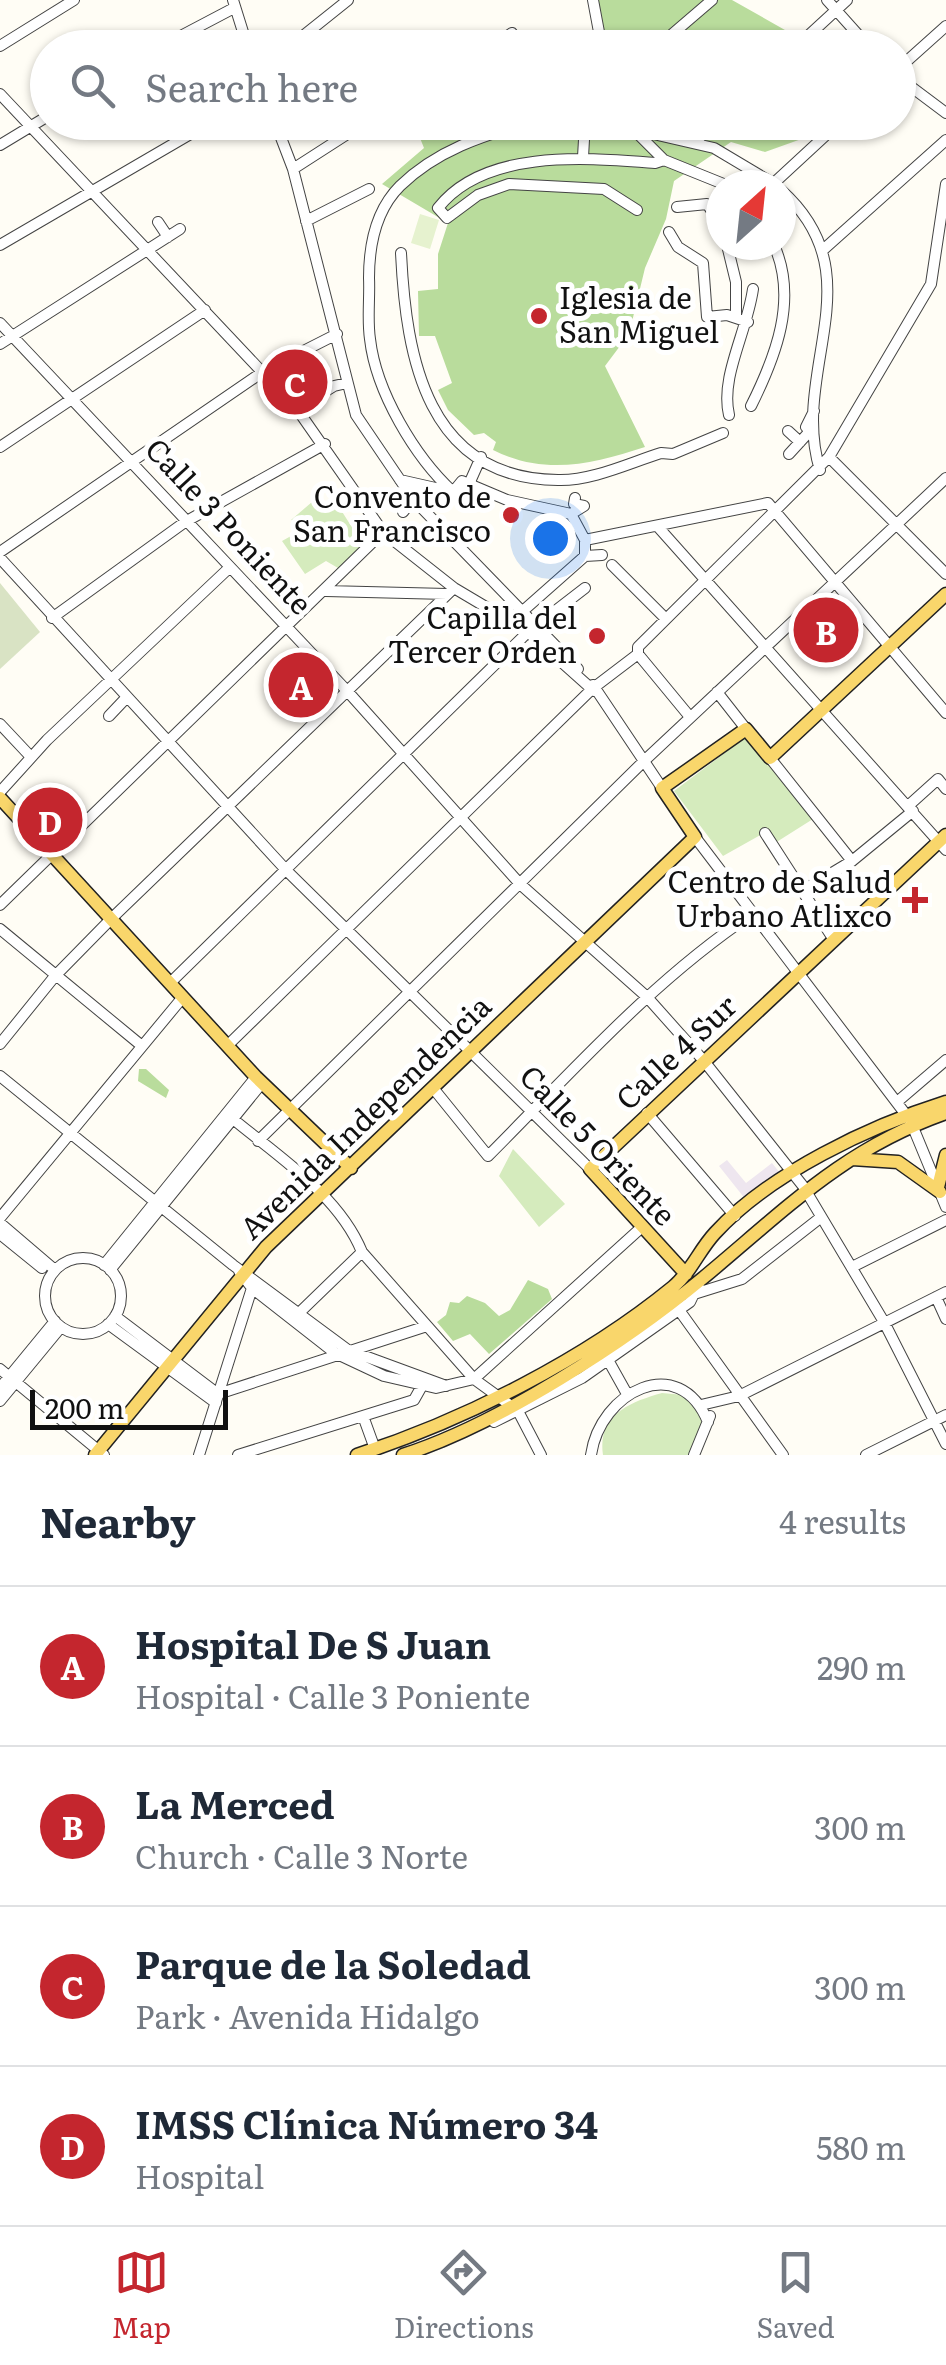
<!DOCTYPE html>
<html lang="en">
<head>
<meta charset="utf-8">
<style>
  body { margin:0; font-family:Literata,serif; background:#f6f6f7; color:#1f2937 }
  .compass { position:absolute; left:706px; top:170px; width:90px; height:90px; border-radius:50%; background:#fff; box-shadow:0 2px 8px #0004; rotate:27deg }
  .scale { position:absolute; left:30px; bottom:25px; width:198px; box-sizing:border-box; padding-left:10px; border:5px solid #111; border-top:0; font-size:28px; line-height:35px; white-space:nowrap; color:#111; -webkit-text-stroke:8px #fff; paint-order:stroke }
  .you { position:absolute; left:550px; top:538px; width:35px; height:35px; margin:-25px; border:8px solid #fff; border-radius:50%; background:#1a73e8; box-shadow:0 0 0 15px #1a73e833 }
  .badge { display:grid; place-items:center; width:65px; height:65px; border-radius:50%; background:#c4262e; color:#fff; font-size:32px; font-weight:700 }
  .pin { position:absolute; translate:-50% -50%; border:5px solid #fff; box-shadow:0 2px 10px #0006 }
  .list { margin:0; padding:0; list-style:none }
  h2 { display:flex; justify-content:space-between; align-items:center; height:130px; margin:0; padding:0 40px; font-size:42px }
  h2 small { font-size:32px; font-weight:400; color:#747a83 }
  .list li { display:grid; grid-template-columns:65px 1fr auto; gap:30px; align-items:center; box-sizing:border-box; height:160px; padding:0 40px; border-top:2px solid #e0e1e3 }
  .list b { display:block; font-size:38px; white-space:nowrap }
  .list p { margin:0; font-size:32px; white-space:nowrap; color:#747a83 }
  .list em { font-size:32px; font-style:normal; color:#747a83 }
  .icon { flex:none; width:55px; height:55px; fill:none; stroke:currentColor; stroke-width:2; stroke-linecap:round; stroke-linejoin:round }
  .map { position:relative; flex:none; width:946px; height:1455px; overflow:hidden }
  .search { position:absolute; background:#fff; box-shadow:0 2px 8px #0004; left:30px; right:30px; top:30px; height:110px; display:flex; align-items:center; gap:25px; box-sizing:border-box; padding:0 35px; border-radius:55px; color:#747a83; font-size:38px }
  .sheet { height:770px; background:#fff }
  nav { display:flex; justify-content:space-around; align-items:center; box-sizing:border-box; height:140px; border-top:2px solid #e0e1e3; background:#fff; font-size:28px; color:#747a83 }
  nav a { display:grid; justify-items:center; gap:5px }
  nav .on { color:#c4262e }
  .map>svg:first-child { display:block }
  .industrial { fill:#eee6ef }
  .green { fill:#d5ebbd }
  .forest { fill:#b9dc9c }
  .cemetery { fill:#d9e3c4 }
  .pitch { fill:#e6f2cf }
  .lines { fill:none; stroke-linecap:round; stroke-linejoin:round }
  .minor-casing { stroke:#444; stroke-width:12 }
  .major-casing { stroke:#222; stroke-width:15 }
  .minor { stroke:#fff; stroke-width:10 }
  .major { stroke:#f9d66b; stroke-width:12 }
  .poi-dot { fill:#c4262e; stroke:#fff; stroke-width:4 }
  .labels { text-anchor:middle; stroke-width:10; stroke-linejoin:round; paint-order:stroke }
  .poi-label { font-size:30px; fill:#111; stroke:#fff; text-anchor:end }
  .street-label { font-size:30px; fill:#111; stroke:#fff }
</style>
</head>
<body>
<div class="map">
<svg width="946" height="1455" viewBox="0 0 946 1455">
  <rect width="100%" height="100%" fill="#fffdf5"/>
  <path class="industrial" d="M727 1160 746 1183 772 1163 780 1173 746 1200 719 1166Z"/>
  <path class="green" d="M298 355 317 394 298 404 268 371Z
    M319 496 327 507 341 510 365 548 338 568 326 561 305 574 282 541 300 531 298 521 291 520Z
    M746 737 813 819 775 843 766 832 723 856 674 791Z
    M513 1149 565 1204 539 1227 499 1176Z
    M662 1393 684 1395 699 1407 702 1426 688 1455H603C597 1415 630 1402 662 1393Z"/>
  <path class="forest" d="M595 0H732L815 47 594 48 602 26Z
    M414 123H815L807 137 765 152 731 142 674 181 666 219 645 268 629 334 605 366 645 447C593 464 545 476 493 450L496 442 484 433 474 435 448 410 438 390 452 383 435 336H419L418 291 438 289V254L448 223 382 184 424 148Z
    M139 1069H146L169 1090 166 1098 138 1081Z
    M528 1280 548 1289 552 1299 489 1354 470 1334 453 1341 437 1322 446 1315 450 1302 459 1303 467 1296 485 1303 499 1316 510 1310Z"/>
  <path class="cemetery" d="M0 583 40 632 0 669Z"/>
  <path class="pitch" d="M420 214 439 220 430 249 411 243Z"/>
  <g class="lines">
    <g class="minor-casing">
      <path id="minor" d="M233 0 248 48
        M593 0 602 48
        M827 0 870 48
        M0 46 74 0
        M158 48 234 8
        M288 48 348 0
        M490 48 512 33
        M656 48 712 0
        M795 48 847 0
        M898 69 946 26
        M898 77 946 113
        M0 94 297 409 383 532 454 588 528 632 594 691
        M275 122 293 169 356 415 413 499 578 669
        M601 122 714 148 776 185
        M631 127 664 160 726 185
        M696 141 716 122
        M0 145 48 116
        M583 157 585 122
        M293 169 366 122
        M774 183 840 122
        M781 190C877 276 789 370 820 470
        M677 207 707 204 721 224
        M637 210 604 189 509 184 478 195 447 218 438 208C485 148 588 158 655 163L664 160
        M306 221 369 189
        M158 222 168 237
        M669 232 678 247 703 263 707 317 727 315 748 322
        M0 245 211 122
        M727 245 736 282V317
        M824 249 946 140
        M401 253C406 358 427 479 558 480 592 481 629 463 661 453L673 454 723 433
        M0 323 349 693 520 884 647 997 704 1061 803 1186 884 1322 946 1444
        M0 344 180 229
        M751 406C776 356 798 299 774 245
        M297 409 334 386 347 383
        M729 415C720 377 747 332 753 289
        M788 431 800 442
        M0 447 205 310
        M789 454 810 431 806 427 814 411
        M829 457 946 574
        M400 480 453 492
        M469 484 481 457
        M453 492C415 457 376 392 370 339 367 319 370 298 369 278 369 245 375 211 400 186 437 150 482 136 530 122
        M453 492 462 481 507 500 571 514 585 540V556
        M403 512 413 499
        M571 514 584 506 574 504 575 498
        M659 528 946 850
        M585 540 768 503 946 713
        M0 552 264 371 337 334
        M0 558 287 871 590 1169
        M612 565 666 619
        M326 591 447 594
        M524 610 585 556 602 555
        M52 618 185 522 325 444
        M638 654 690 717
        M593 685 662 788
        M717 692 746 729
        M109 716 127 697
        M0 724 31 757
        M770 758 852 861
        M0 792 47 740 228 569
        M908 806 938 779 946 789
        M765 833 834 940
        M695 837 910 1120 946 1207
        M802 891 852 861 913 811
        M0 905 383 532
        M0 929 142 1046
        M170 983 528 632 585 588
        M0 1044 55 976 110 920 454 588
        M228 1045 592 689 638 654V647L829 457 931 284 946 184
        M0 1076 233 1265 348 1350 446 1386
        M433 1088 488 1156C573 1071 652 981 752 914
        M897 1102 946 1060
        M647 1113 735 1216
        M227 1114C274 1154 338 1193 362 1252L474 1379 518 1411 541 1455
        M258 1141 643 762 946 478
        M0 1218 183 997
        M0 1223 55 1270
        M0 1234 42 1268
        M45 1296a38 38 0 1 1 76 0a38 38 0 1 1-76 0Z
        M104 1265 256 1077
        M852 1267 946 1220
        M110 1270 262 1083
        M239 1271 252 1288 335 1353 384 1376 436 1388 474 1379 642 1227
        M694 1294 742 1279 820 1218
        M936 1297 946 1319
        M679 1310 783 1455
        M299 1313 362 1252
        M115 1316 218 1394 427 1326
        M108 1324 216 1403
        M608 1360 627 1394
        M0 1369 104 1455
        M0 1388 55 1321
        M0 1401 61 1327
        M701 1405 739 1396 946 1292
        M363 1416 375 1449
        M494 1422 582 1378 690 1302 700 1281
        M199 1455 252 1288
        M238 1455 414 1400 423 1384
        M591 1455C600 1392 679 1351 708 1422
        M694 1455 710 1416
        M866 1455 946 1415"/>
    </g>
    <g class="major-casing">
      <path id="major" d="M0 798 256 1077 351 1168
        M852 1159 898 1162 940 1192
        M938 1187 946 1155
        M686 1274 590 1169 946 835
        M95 1455 266 1247 695 837 662 788 746 729 770 758 946 594
        M357 1455C465 1420 585 1359 673 1287 692 1271 699 1250 715 1233 770 1173 870 1126 946 1102
        M403 1455C499 1424 626 1342 703 1278 785 1210 843 1149 946 1113"/>
    </g>
    <use href="#minor" class="minor"/>
    <use href="#major" class="major"/>
  </g>
  <g class="poi-dot">
    <circle cx="539" cy="316" r="10"/>
    <circle cx="511" cy="515" r="10"/>
    <circle cx="597" cy="636" r="10"/>
    <path d="M910 885h10v10h10v10h-10v10h-10v-10h-10v-10h10z"/>
  </g>
  <g class="labels">
    <g class="poi-label">
      <text x="559" y="309" text-anchor="start">Iglesia de<tspan x="559" dy="34">San Miguel</tspan></text>
      <text x="491" y="508">Convento de<tspan x="491" dy="34">San Francisco</tspan></text>
      <text x="577" y="629">Capilla del<tspan x="577" dy="34">Tercer Orden</tspan></text>
      <text x="892" y="893">Centro de Salud<tspan x="892" dy="34">Urbano Atlixco</tspan></text>
    </g>
    <g class="street-label">
      <text transform="translate(228 527) rotate(47)" y="10">Calle 3 Poniente</text>
      <text transform="translate(677 1053) rotate(-43)" y="10">Calle 4 Sur</text>
      <text transform="translate(366 1118) rotate(-44)" y="10">Avenida Independencia</text>
      <text transform="translate(597 1146) rotate(46)" y="10">Calle 5 Oriente</text>
    </g>
  </g>
</svg>
<svg class="compass" viewBox="-18 -18 36 36"><path d="M0-13l5 13h-10z" fill="#e53935"/><path d="M0 13l5-13h-10z" fill="#747a83"/></svg>
<div class="scale">200 m</div>
<div class="you"></div>
<div class="pin badge" style="left:301px;top:685px">A</div>
<div class="pin badge" style="left:826px;top:630px">B</div>
<div class="pin badge" style="left:295px;top:382px">C</div>
<div class="pin badge" style="left:50px;top:820px">D</div>
<div class="search"><svg class="icon" aria-label="search" viewBox="0 0 24 24"><circle cx="10" cy="10" r="6"/><path d="M15 15l6 6"/></svg>Search here</div>
</div>
<section class="sheet">
<h2>Nearby<small>4 results</small></h2>
<ul class="list">
<li><span class="badge">A</span><div><b>Hospital De S Juan</b><p>Hospital · Calle 3 Poniente</p></div><em>290 m</em></li>
<li><span class="badge">B</span><div><b>La Merced</b><p>Church · Calle 3 Norte</p></div><em>300 m</em></li>
<li><span class="badge">C</span><div><b>Parque de la Soledad</b><p>Park · Avenida Hidalgo</p></div><em>300 m</em></li>
<li><span class="badge">D</span><div><b>IMSS Clínica Número 34</b><p>Hospital</p></div><em>580 m</em></li>
</ul>
</section>
<nav>
<a class="on"><svg class="icon" aria-label="map" viewBox="0 0 24 24"><path d="M3 6l6-2 6 2 6-2v14l-6 2-6-2-6 2zM9 4v14M15 6v14"/></svg>Map</a>
<a><svg class="icon" aria-label="directions" viewBox="0 0 24 24"><path d="M12 3l9 9-9 9-9-9zM9 14v-3h6M13 9l2 2-2 2"/></svg>Directions</a>
<a><svg class="icon" aria-label="saved" viewBox="0 0 24 24"><path d="M7 4h10v16l-5-4-5 4z"/></svg>Saved</a>
</nav>
</body>
</html>
